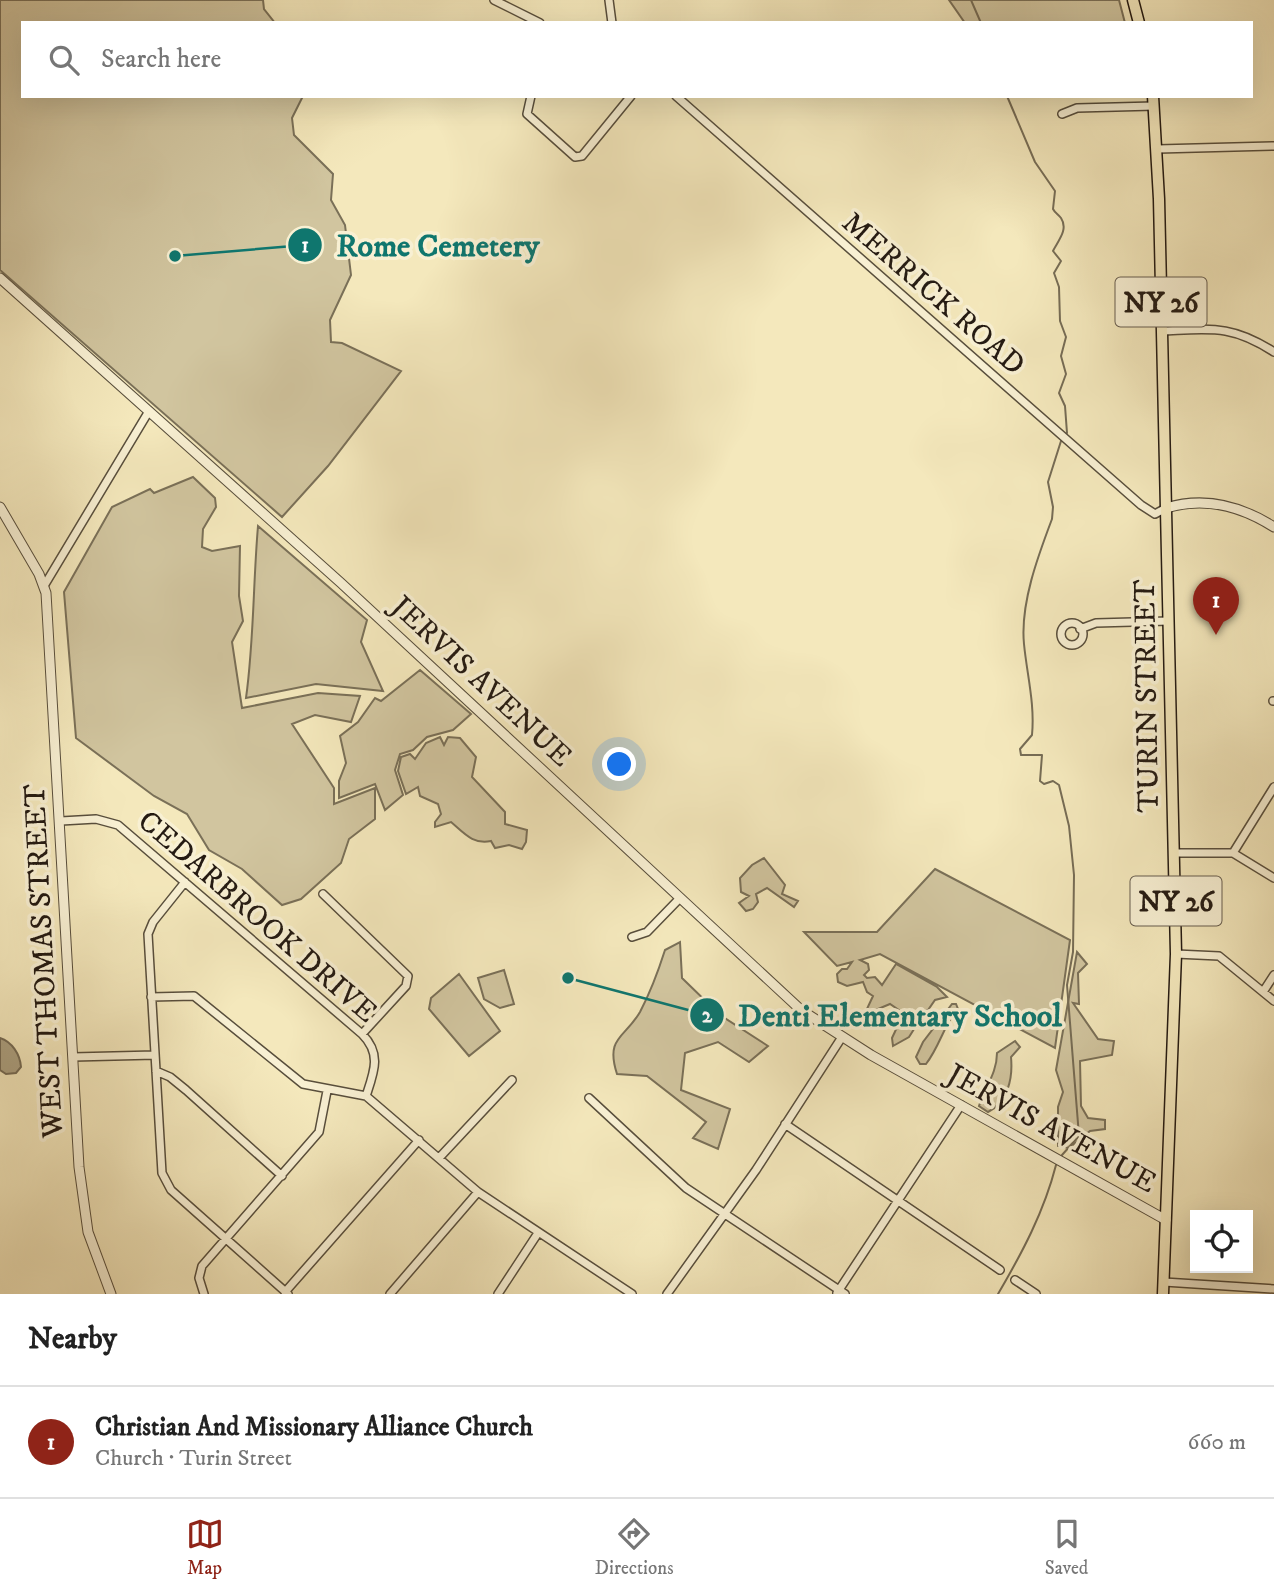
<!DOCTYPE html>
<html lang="en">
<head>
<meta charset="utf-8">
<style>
  body { margin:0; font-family:"IM FELL DW Pica",serif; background:#f6f6f6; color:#222 }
  .controls { position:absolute; right:21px; bottom:21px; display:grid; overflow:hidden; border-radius:0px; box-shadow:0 7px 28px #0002 }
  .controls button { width:63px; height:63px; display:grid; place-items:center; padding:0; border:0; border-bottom:2px solid #e0e0e0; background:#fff; color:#222; font:35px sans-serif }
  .you { position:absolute; left:620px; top:765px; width:24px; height:24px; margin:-18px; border:5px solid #fff; border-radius:50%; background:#1a73e8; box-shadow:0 0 0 10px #1a73e833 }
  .badge { display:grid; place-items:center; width:46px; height:46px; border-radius:50%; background:#8f2418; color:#fff; font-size:23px; font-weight:700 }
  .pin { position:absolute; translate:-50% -58px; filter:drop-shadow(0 2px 4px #0008) }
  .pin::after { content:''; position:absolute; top:37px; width:24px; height:21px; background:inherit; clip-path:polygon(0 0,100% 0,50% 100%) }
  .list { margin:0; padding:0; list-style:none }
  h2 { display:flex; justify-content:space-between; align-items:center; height:91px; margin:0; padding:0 28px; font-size:30px }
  h2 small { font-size:23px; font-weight:400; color:#767676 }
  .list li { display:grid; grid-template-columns:46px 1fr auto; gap:21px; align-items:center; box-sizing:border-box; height:112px; padding:0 28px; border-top:2px solid #e0e0e0 }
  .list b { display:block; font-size:26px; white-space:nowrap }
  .list p { margin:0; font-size:23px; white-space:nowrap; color:#767676 }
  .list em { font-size:23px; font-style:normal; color:#767676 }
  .icon { flex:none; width:38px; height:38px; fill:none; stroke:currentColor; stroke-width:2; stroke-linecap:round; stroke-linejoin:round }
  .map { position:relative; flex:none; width:1274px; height:1294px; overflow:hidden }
  .search { position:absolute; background:#fff; box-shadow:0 7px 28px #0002; left:21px; right:21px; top:21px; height:77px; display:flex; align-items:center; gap:18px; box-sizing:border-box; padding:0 24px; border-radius:0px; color:#767676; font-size:26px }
  .sheet { height:203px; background:#fff }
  nav { display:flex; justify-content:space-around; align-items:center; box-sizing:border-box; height:98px; border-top:2px solid #e0e0e0; background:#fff; font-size:19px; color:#767676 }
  nav a { display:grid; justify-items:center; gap:4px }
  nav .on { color:#8f2418 }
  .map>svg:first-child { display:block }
  .green { fill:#d1c59f; stroke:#7a7058; stroke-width:2 }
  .water { fill:#ada282; stroke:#766c55; stroke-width:2 }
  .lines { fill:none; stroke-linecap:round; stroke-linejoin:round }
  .stream { stroke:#766c55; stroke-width:2 }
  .minor-casing { stroke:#584e3c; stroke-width:10 }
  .tertiary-casing { stroke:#584e3c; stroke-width:11 }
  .primary-casing { stroke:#241a12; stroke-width:13 }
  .minor { stroke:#f8f0d3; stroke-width:7 }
  .tertiary { stroke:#f8f0d3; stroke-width:9 }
  .primary { stroke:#f4e8bc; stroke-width:10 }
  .labels { text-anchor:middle; stroke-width:7; stroke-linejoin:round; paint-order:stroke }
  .shield { fill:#f8f0d3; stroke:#645a4c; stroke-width:2 }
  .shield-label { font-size:28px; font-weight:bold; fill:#241a12 }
  .street-label { font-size:30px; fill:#241a12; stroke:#f8f0d3 }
  .leader { fill:none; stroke:#0f766e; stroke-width:2.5 }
  .callout-dot { fill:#0f766e; stroke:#f8f0d3; stroke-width:2.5 }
  .mark-label { font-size:21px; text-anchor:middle; font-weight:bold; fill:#fff }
  .callout-label { font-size:32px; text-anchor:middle; font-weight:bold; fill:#0f766e; stroke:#f8f0d3; stroke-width:7; stroke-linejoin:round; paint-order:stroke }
</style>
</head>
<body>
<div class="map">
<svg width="1274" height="1294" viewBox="0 0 1274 1294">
  <rect width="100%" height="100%" fill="#f4e8bc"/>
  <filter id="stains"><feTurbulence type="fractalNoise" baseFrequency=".00286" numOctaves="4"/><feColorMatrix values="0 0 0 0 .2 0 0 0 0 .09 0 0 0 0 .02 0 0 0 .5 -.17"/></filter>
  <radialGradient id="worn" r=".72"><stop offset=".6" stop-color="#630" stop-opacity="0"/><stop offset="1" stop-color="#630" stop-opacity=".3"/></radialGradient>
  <path class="green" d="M0 0H263L264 9 275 23H23V96H303L292 118 294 135 333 174 331 200 345 225 351 275 330 320 331 342 342 343 401 371 328 466 282 517 0 270Z
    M949 0H1119L1125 23H965Z
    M193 477 215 498 216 507 203 529 202 547 212 551 240 546 239 596 243 621 232 642 242 708 318 693 360 696 351 722 315 715 292 724 334 788V804L375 788V819L349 839 341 863 301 899 282 905 242 869 209 850 187 814 154 796 76 738 64 592 112 507 150 489 154 493Z
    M258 526 367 620 361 642 383 691 316 684 246 698C254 641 253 584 258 526Z
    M420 670 471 714 453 730 427 737 413 750 400 754 395 770 403 795 385 810 375 784 339 798V781L346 763 340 736 358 722 375 698 381 701Z
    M440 737 444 745 448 737 460 738 476 757 472 777 505 812V824L527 830 526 842 522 849 509 845 495 848 491 841C473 845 464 833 451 822L435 827V822L441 814 438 804 420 796 418 787 406 794 398 771 401 757 410 754 415 759 426 743Z
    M764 858 785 885 782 894 798 901 794 907 767 888 756 894 758 902 753 909 746 911 739 903 749 896 741 892 740 878 752 865Z
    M935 869 1070 940 1055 1048 880 954 860 960 868 964 869 970 864 975 867 978 875 977 882 985 896 964 937 987 947 997 935 1000 928 1010 922 1011 924 1017 932 1020 930 1027 916 1026 909 1037 893 1046 892 1038 900 1021 920 1011 906 1015 890 1004 871 1012 866 1011 873 996 867 992 863 982 847 986 838 982 837 974 842 969H847L852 962 837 966 804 932H877Z
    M680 942 682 978 720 1015 768 1046 749 1062 718 1042 685 1053 681 1090 730 1109 718 1149 693 1138 706 1122 647 1076 617 1074C605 1037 625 1038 640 1012 651 991 658 972 665 950Z
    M1077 952 1087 964 1078 973 1079 1004 1073 1003 1098 1039 1114 1041 1112 1055 1080 1061 1081 1106 1088 1118 1105 1120V1129L1090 1131 1069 1148 1058 1146V1107L1063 1092 1056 1070Z
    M504 970 514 1004 500 1008 484 999 478 978Z
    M459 974 500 1031 469 1056 429 1009 431 998Z
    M952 1004H956L958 1009C945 1022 940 1046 926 1064H920L916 1057 923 1042Z
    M1015 1041 1020 1047 1011 1057C1013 1078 1008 1102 988 1112L979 1106C985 1087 997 1073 997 1053Z"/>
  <path class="water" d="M0 1038C12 1042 20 1054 21 1067L16 1073 6 1074 0 1070Z"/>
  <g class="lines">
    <path class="stream" d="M971 0 981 23
      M1007 96 1035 162 1055 191 1053 209C1055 213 1058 214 1061 218 1069 230 1057 242 1053 251L1061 261 1054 273 1059 287 1060 321 1066 337 1061 356 1066 374 1059 393 1065 406 1067 433
      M1061 441 1048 482 1053 507 1052 519C1038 556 1020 604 1024 644 1027 675 1035 704 1032 735L1020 749 1021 755H1042L1040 781 1044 784 1053 781 1059 785 1069 826 1074 875 1073 952 1067 985 1079 1136 1062 1155
      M998 1294C1022 1253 1044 1212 1056 1165"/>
    <g class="minor-casing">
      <path id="minor" d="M494 0 540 23
        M609 0 612 23
        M531 96 527 114 575 157 582 156 631 96
        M676 96 1141 505 1155 514 1166 508
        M1062 114 1077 108 1154 106
        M1158 149 1274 146
        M1162 331C1210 329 1231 324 1274 352
        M44 586 149 411
        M1061 634a11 11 0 1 1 22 0a11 11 0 1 1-22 0Z
        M1080 629 1096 623 1169 621
        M1273 701H1274
        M61 821 96 819 118 825 362 1034C382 1054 374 1072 366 1096
        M1175 853H1233L1274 878
        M1233 853 1274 787
        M185 882 153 922 148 934 162 1173 171 1190 288 1294
        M323 894 408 976 406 986 362 1034
        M632 937 647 932 680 898
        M1176 954 1219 956 1274 1001
        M1263 992 1274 975
        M151 997 194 996 303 1084 366 1096 478 1192 632 1294
        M73 1057 155 1055
        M156 1071 170 1077 186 1090 282 1176
        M589 1098 686 1188 845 1294
        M785 1124 1000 1270
        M439 1158 512 1080
        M1015 1280 1036 1294
        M1164 1282 1274 1289
        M285 1292 419 1140
        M837 1293 961 1105
        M204 1294 199 1278 202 1266 319 1132 327 1091
        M390 1294 478 1192
        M498 1294 538 1233
        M667 1294 756 1170 842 1037"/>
    </g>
    <g class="tertiary-casing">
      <path id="tertiary" d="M0 278 341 583 801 1010 871 1055 1166 1220
        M0 507 39 574 46 593 79 1167 88 1232 111 1294
        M1166 508C1205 496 1241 506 1274 527"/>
    </g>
    <g class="primary-casing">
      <path id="primary" d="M1133 0 1139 23
        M1153 96 1159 199 1176 954 1163 1294"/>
    </g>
    <use href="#minor" class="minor"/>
    <use href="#tertiary" class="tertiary"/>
    <use href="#primary" class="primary"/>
  </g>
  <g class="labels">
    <g class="shield">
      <rect x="1115.5" y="277.5" width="91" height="49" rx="5"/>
      <rect x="1130.5" y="876.5" width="91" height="49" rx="5"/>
    </g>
    <g class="shield-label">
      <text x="1161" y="312">NY 26</text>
      <text x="1176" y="911">NY 26</text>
    </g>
    <g class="street-label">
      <text transform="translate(934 293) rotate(41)" y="10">MERRICK ROAD</text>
      <text transform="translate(482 681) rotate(43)" y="10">JERVIS AVENUE</text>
      <text transform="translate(1146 696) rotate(-91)" y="10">TURIN STREET</text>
      <text transform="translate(258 916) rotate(41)" y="10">CEDARBROOK DRIVE</text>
      <text transform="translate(43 961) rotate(-93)" y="10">WEST THOMAS STREET</text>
      <text transform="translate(1052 1128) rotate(29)" y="10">JERVIS AVENUE</text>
    </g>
  </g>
  <path class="leader" d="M175 256L305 245M568 978L707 1015"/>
  <g class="callout-dot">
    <circle cx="175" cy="256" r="7"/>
    <circle cx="568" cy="978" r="7"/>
    <circle cx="305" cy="245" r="18"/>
    <circle cx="707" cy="1015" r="18"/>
  </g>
  <g class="mark-label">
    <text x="305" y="252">1</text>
    <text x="707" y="1022">2</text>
  </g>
  <g class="callout-label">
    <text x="438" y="256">Rome Cemetery</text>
    <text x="900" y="1026">Denti Elementary School</text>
  </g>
  <rect width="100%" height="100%" filter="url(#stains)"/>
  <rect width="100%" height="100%" fill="url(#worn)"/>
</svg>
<div class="controls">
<button><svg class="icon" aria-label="locate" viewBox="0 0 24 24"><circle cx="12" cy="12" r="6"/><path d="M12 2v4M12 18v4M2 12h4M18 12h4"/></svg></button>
</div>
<div class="you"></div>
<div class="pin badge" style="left:1216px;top:635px">1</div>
<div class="search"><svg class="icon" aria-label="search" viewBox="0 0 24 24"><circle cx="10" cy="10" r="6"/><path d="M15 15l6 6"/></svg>Search here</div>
</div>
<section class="sheet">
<h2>Nearby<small></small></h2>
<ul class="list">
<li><span class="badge">1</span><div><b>Christian And Missionary Alliance Church</b><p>Church · Turin Street</p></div><em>660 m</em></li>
</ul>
</section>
<nav>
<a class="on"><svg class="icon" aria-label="map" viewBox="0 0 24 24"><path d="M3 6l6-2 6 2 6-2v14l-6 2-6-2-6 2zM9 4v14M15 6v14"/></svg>Map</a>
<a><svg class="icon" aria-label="directions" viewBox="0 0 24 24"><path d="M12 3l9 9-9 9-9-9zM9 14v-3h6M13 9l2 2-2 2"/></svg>Directions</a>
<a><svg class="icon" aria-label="saved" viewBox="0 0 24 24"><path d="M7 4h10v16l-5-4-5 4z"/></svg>Saved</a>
</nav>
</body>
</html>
